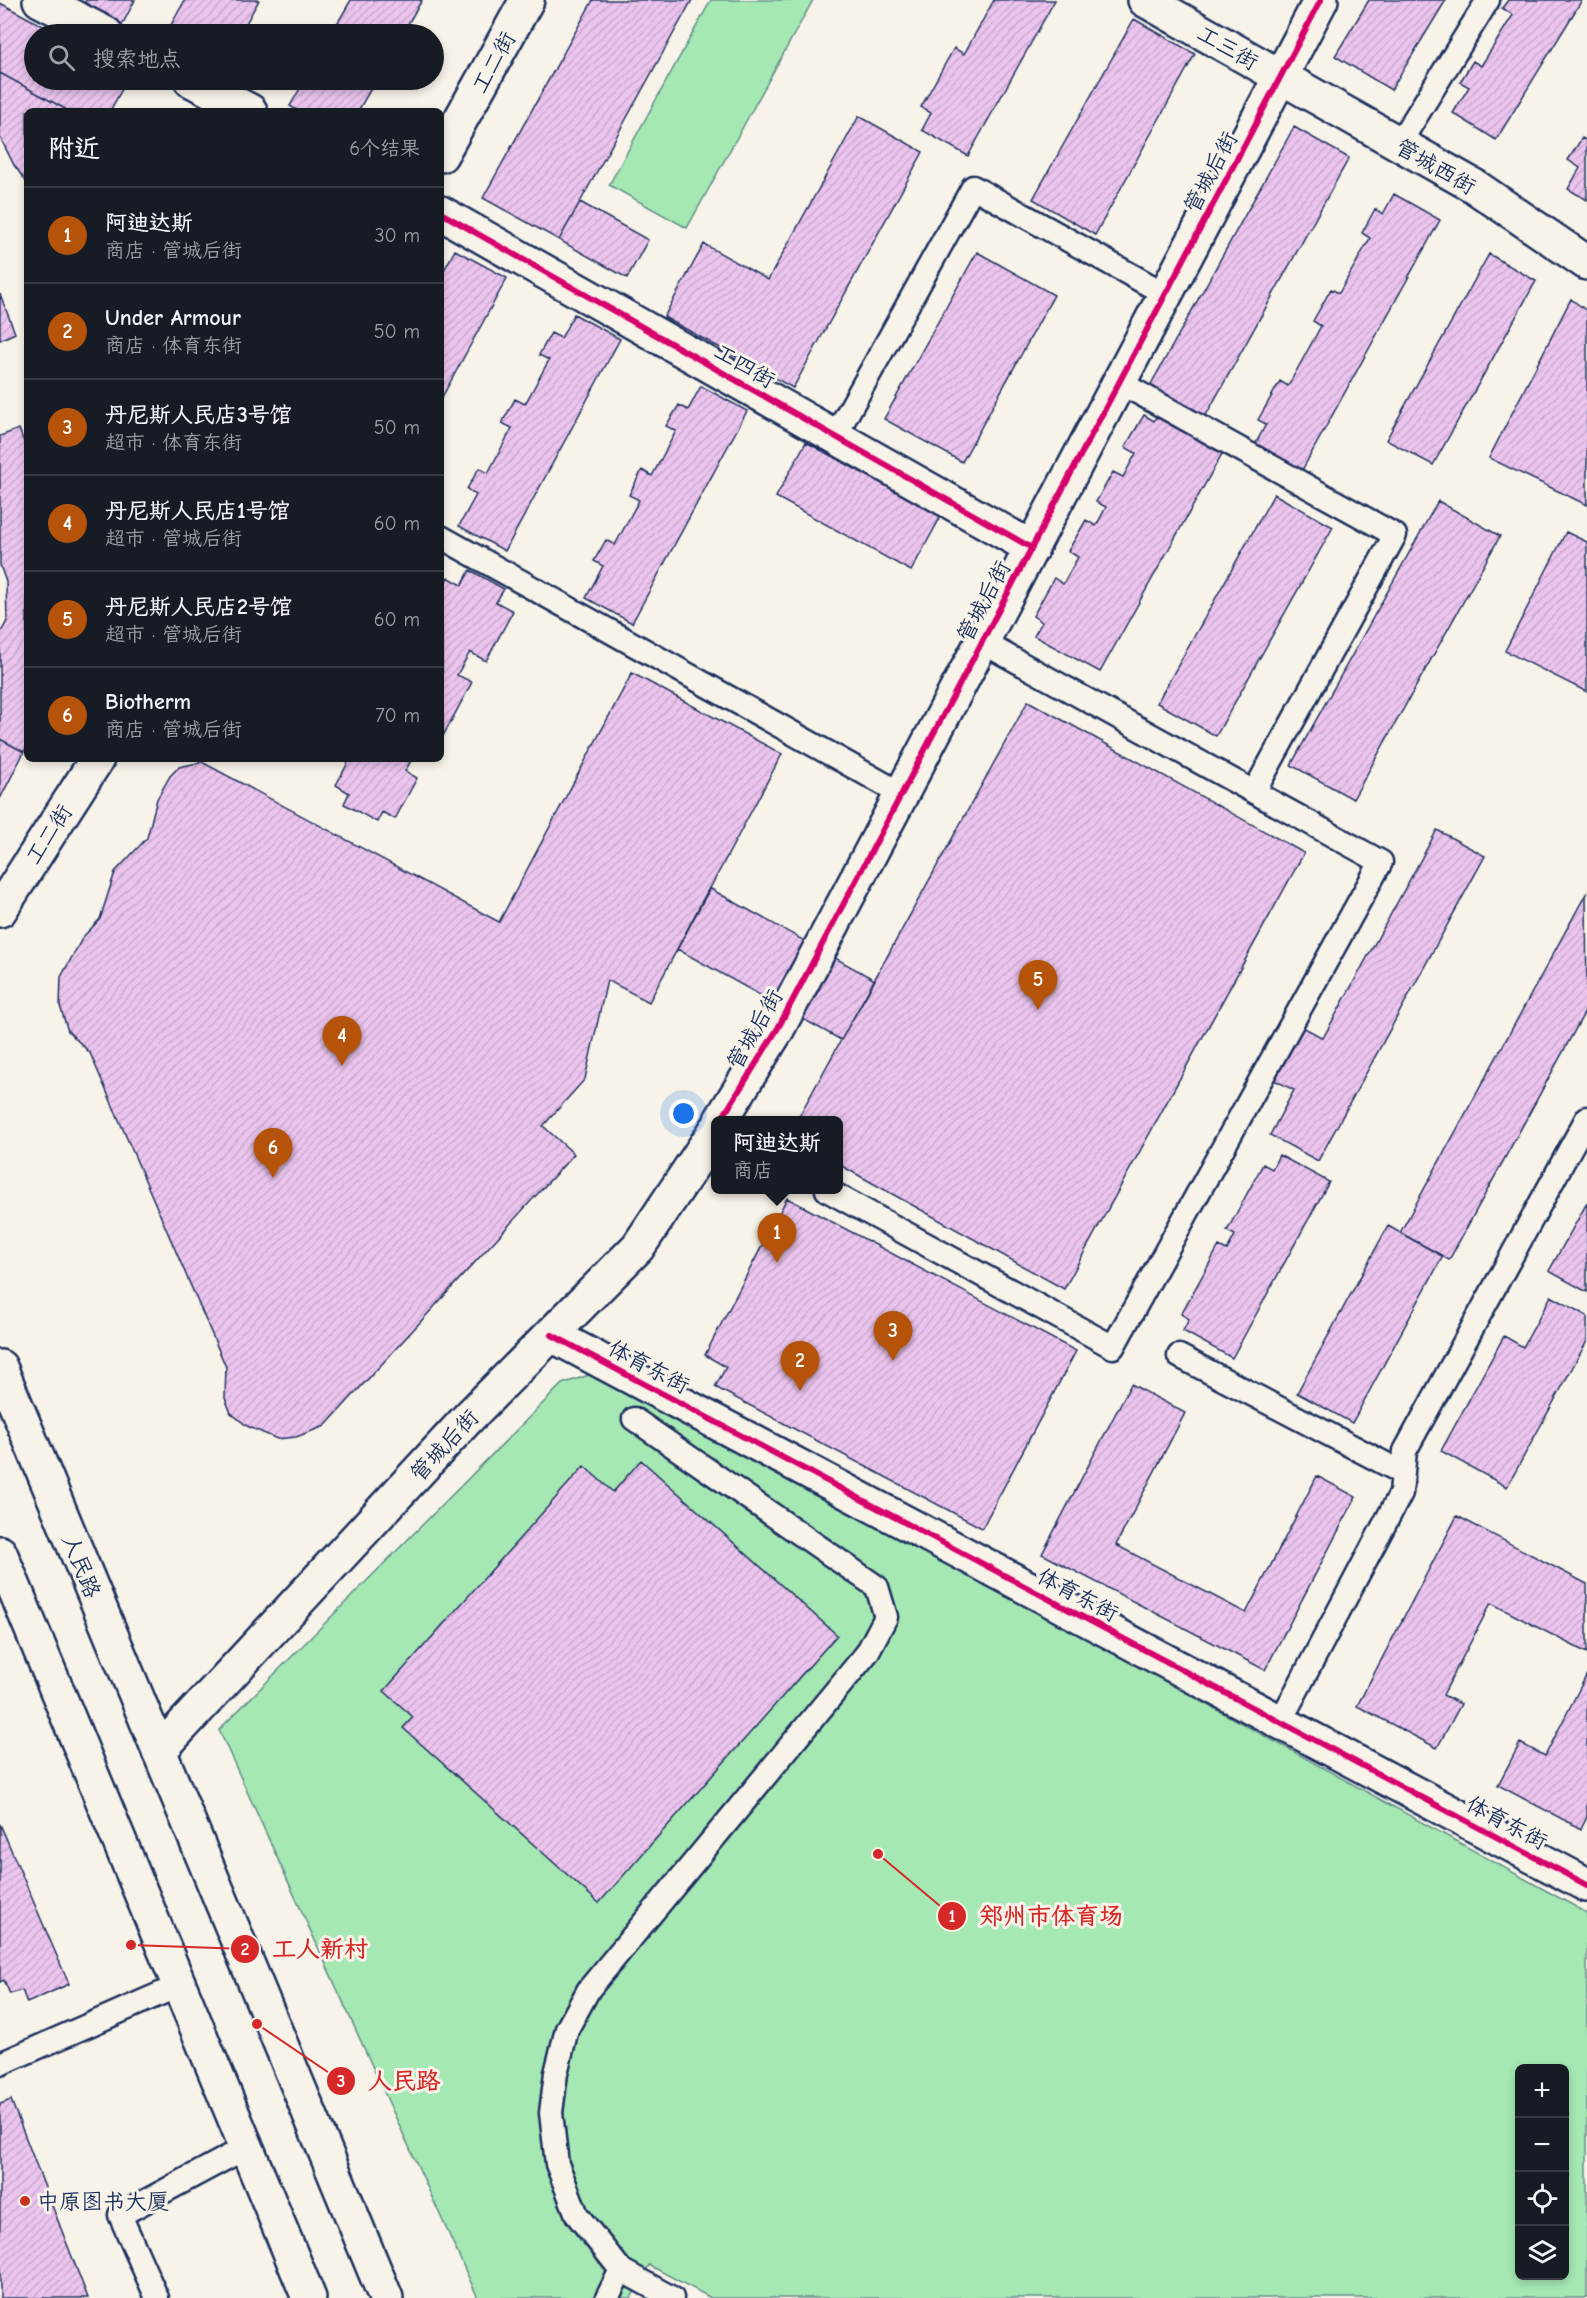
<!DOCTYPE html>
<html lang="zh">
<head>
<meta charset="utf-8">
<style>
  body { margin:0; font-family:"Comic Neue","LXGW WenKai TC",sans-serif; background:#20242c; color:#f1f3f6 }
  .controls { position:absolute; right:18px; bottom:18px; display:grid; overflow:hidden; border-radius:9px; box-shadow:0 3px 9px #0003 }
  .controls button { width:54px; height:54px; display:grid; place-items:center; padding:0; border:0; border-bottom:2px solid #363941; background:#171b24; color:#f1f3f6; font:30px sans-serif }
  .you { position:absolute; left:684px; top:1114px; width:21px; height:21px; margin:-15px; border:4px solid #fff; border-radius:50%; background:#1a73e8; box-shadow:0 0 0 9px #1a73e833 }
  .badge { display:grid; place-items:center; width:39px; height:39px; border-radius:50%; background:#b45309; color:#fff; font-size:20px; font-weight:700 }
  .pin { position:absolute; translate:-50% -50px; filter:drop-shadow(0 2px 3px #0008) }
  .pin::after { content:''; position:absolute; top:32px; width:21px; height:18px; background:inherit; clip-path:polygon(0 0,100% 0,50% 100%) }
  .popup { position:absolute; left:711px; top:1116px; width:132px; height:78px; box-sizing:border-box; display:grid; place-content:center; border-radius:9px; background:#171b24; filter:drop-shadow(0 2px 4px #0005); font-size:20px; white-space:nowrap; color:#9ea1a6 }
  .popup b { font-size:22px; color:#f1f3f6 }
  .popup::after { content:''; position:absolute; left:50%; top:100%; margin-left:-12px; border:12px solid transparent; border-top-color:#171b24 }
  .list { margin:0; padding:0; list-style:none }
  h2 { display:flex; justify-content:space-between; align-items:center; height:78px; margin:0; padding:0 24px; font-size:26px }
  h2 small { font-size:20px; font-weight:400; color:#9ea1a6 }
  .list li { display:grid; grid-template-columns:39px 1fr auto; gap:18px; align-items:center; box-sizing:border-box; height:96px; padding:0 24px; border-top:2px solid #363941 }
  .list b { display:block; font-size:22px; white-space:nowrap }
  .list p { margin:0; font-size:20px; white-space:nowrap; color:#9ea1a6 }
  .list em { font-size:20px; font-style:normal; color:#9ea1a6 }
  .icon { flex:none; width:33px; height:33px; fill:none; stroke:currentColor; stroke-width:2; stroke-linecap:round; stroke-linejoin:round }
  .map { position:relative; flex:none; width:1587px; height:2298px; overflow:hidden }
  .search { position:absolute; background:#171b24; box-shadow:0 3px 9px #0003; left:24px; top:24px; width:420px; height:66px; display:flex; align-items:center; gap:15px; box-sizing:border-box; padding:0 21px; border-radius:33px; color:#9ea1a6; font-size:22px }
  .panel { position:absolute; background:#171b24; box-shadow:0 3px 9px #0003; left:24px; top:108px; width:420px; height:654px; border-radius:9px }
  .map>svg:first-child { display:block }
  .pitch { fill:#a5e8b3; stroke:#608c88; stroke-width:1.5; fill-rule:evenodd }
  .building { fill:url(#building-hatch); stroke:#1b2f5e; stroke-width:1.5 }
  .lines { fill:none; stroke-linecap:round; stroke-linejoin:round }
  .lane-casing { stroke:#1b2f5e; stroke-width:27 }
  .street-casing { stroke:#1b2f5e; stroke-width:38 }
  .primary-casing { stroke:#1b2f5e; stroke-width:38 }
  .lane { stroke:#f7f3e8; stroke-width:22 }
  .street { stroke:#f7f3e8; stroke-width:33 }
  .primary { stroke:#f7f3e8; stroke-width:33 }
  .cycleway-casing { stroke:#f7f3e8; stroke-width:10 }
  .cycleway { stroke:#d6006c; stroke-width:6 }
  .poi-dot { fill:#c8321e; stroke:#f7f3e8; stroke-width:2 }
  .labels { text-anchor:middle; stroke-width:6; stroke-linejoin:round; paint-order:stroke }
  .street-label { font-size:22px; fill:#1b2f5e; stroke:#f7f3e8 }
  .poi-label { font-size:22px; fill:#1b2f5e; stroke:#f7f3e8; text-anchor:start }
  .leader { fill:none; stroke:#d62828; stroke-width:2 }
  .callout-dot { fill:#d62828; stroke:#f7f3e8; stroke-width:2 }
  .mark-label { font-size:18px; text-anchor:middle; font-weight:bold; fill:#fff }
  .callout-label { font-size:24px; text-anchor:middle; font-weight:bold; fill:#d62828; stroke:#f7f3e8; stroke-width:6; stroke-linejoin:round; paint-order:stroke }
</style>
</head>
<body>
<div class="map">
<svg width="1587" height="2298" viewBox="0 0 1587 2298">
  <defs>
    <pattern id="building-hatch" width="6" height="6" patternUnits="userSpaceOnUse" patternTransform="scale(1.5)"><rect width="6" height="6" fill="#ecc5ee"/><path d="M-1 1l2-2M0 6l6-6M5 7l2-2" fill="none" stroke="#caaace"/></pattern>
  </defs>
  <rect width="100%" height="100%" fill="#f7f3e8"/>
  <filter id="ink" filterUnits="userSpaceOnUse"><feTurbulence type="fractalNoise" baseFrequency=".0167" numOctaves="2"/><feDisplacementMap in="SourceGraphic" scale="12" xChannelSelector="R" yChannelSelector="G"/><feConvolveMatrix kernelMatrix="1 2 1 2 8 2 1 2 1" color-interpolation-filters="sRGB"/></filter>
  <g filter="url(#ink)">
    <path class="pitch" d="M711 0H813L687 228 609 185Z
      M606 1374 1587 1913V2298H711L649 2265 631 2298H478L219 1730 562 1384 589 1375ZM1520 2068H1564V2276H1520Z"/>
    <path class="building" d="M86 0H135L122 25 83 6Z
      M185 0H259L240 34H166Z
      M351 0H422L402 34H331Z
      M593 0H692L559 240 483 198Z
      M994 0H1055L968 156 922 130 931 113 921 107 954 48 964 54Z
      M1369 0H1446L1391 90 1335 56Z
      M1508 0H1582L1496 140 1453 113 1469 87 1460 82 1473 61 1481 66 1513 15 1502 8Z
      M0 3 58 34H34V80H127L110 111H69L0 73Z
      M1134 19 1195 54 1095 235 1033 199Z
      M0 73 69 111H27V183L14 165 0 137Z
      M305 80H376L358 111H298L290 106Z
      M859 116 923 152 793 388 664 317 704 244 768 280Z
      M1294 127 1349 158 1205 417 1150 386Z
      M1582 138 1587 141V200L1568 189 1580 168 1568 160Z
      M1394 194 1440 220 1301 472 1255 445 1266 424 1258 420 1280 381 1288 386 1321 326 1313 321 1331 289 1339 293 1370 238 1362 233 1375 209 1383 214Z
      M580 202 648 240 627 278 559 240Z
      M455 250 507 278 441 399V276Z
      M977 252 1054 295 962 462 884 419Z
      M1489 254 1536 281 1433 465 1386 440Z
      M0 294 15 333 0 340Z
      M1571 299 1587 311V505L1489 458Z
      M574 314 620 339 505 551 459 526 476 495 467 489 479 468 488 473 512 428 502 423 515 399 525 404 549 360 539 355 551 333 561 338Z
      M701 386 747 411 632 623 586 598 603 566 594 561 606 540 615 545 639 500 629 495 642 470 652 476 676 431 666 426 679 405 688 410Z
      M1144 415 1154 421 1157 415 1223 452 1100 672 1034 636 1042 622 1033 616 1054 578 1063 584 1078 557 1068 551 1086 520 1096 526 1106 507 1096 502 1113 472 1123 477 1136 453 1125 447Z
      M19 429 27 450V746L24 752 0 739V634L7 621 6 582 0 565V436Z
      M806 442 941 516 911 571 776 497Z
      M1274 494 1333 527 1216 736 1157 703Z
      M1438 501 1500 536 1353 799 1291 765Z
      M1566 532 1587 542V692L1505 651Z
      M470 570 504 589 496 602 513 611 486 661 470 652 457 675 472 682 443 736 441 591 448 577 462 585Z
      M632 673 782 754 649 1002 607 980 585 1079 543 1126 574 1154 325 1426 296 1437 277 1439 247 1426 231 1413 225 1398 226 1367 90 1053 68 1031 60 1006 61 977 83 937 100 919 115 872 147 838 157 799 170 776 179 767 202 762 499 922Z
      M1028 701 1304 853 1064 1289 838 1164V1120H797Z
      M0 739 24 752 0 799Z
      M350 759H412L405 771 417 778 395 819 382 812 377 822 344 804 349 793 336 785Z
      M1437 830 1485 856 1318 1161 1270 1135 1294 1090 1274 1080 1303 1027 1323 1038Z
      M709 888 875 980 841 1040 677 949Z
      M1586 894 1587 1008 1449 1260 1400 1233Z
      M1279 1155 1329 1182 1232 1358 1183 1331 1189 1319 1181 1314 1219 1246 1227 1250 1235 1235 1227 1231 1263 1164 1272 1169Z
      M787 1198 1076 1351 982 1528 715 1387 726 1367 705 1355Z
      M1587 1203V1292L1549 1271Z
      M1388 1226 1443 1256 1352 1423 1297 1393Z
      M1551 1296 1587 1316V1341L1507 1487 1441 1451 1504 1336 1523 1347Z
      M1131 1384 1185 1413 1116 1545 1246 1613 1317 1476 1356 1497 1265 1670 1042 1554Z
      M641 1460 837 1635 599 1903 403 1728 413 1717 384 1691 584 1466 613 1492Z
      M1457 1516 1587 1584V1653L1491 1603 1443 1695 1461 1704 1437 1748 1357 1706Z
      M1587 1674V1817L1581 1829 1498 1785 1520 1743 1545 1756Z
      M0 1824 69 1984 27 2003 22 1990 10 1994 4 1980 0 1982Z
      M11 2100 88 2298H0V2104Z"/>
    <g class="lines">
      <g class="lane-casing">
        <path id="lane" d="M1399 144 1488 0
          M1119 382 1395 535 1254 792
          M835 436 973 187 1149 285
          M441 537 902 794
          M827 1190 1113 1347 1381 862 982 642
          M1179 1356 1403 1473
          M1280 1722 1401 1493 1405 1451 1587 1118
          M0 2064 178 1986
          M621 2270 577 2215 557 2164 551 2113 556 2073 567 2029 589 1989 867 1653 886 1617 877 1587 634 1419
          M157 2298 120 2215 245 2148
          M607 2298 621 2270 672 2298"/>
      </g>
      <g class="street-casing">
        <path id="street" d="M40 0 106 34
          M1145 0 1474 186 1587 263
          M191 80 250 111
          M441 155 527 0
          M441 213 1032 548
          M0 910 97 759
          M721 1120 778 1028 1321 0
          M552 1335 1587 1885
          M159 1751 468 1418 638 1247 716 1130"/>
      </g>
      <g class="primary-casing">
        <path id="primary" d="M0 1367 386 2298
          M0 1553 309 2298"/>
      </g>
      <use href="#lane" class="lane"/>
      <use href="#street" class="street"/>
      <use href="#primary" class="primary"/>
      <g class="cycleway-casing">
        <path id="cycleway" d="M441 213 1032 548
          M721 1120 778 1028 1321 0
          M552 1335 1587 1885"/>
      </g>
      <use href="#cycleway" class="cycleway"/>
    </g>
  </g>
  <circle class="poi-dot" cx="25" cy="2201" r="6"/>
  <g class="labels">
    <g class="street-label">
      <text transform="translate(1228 47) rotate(30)" y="8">工三街</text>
      <text transform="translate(493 62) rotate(-61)" y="8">工二街</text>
      <text transform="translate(1436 166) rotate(30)" y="8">管城西街</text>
      <text transform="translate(1210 172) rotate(-62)" y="8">管城后街</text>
      <text transform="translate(745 365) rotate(30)" y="8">工四街</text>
      <text transform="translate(983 601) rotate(-62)" y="8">管城后街</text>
      <text transform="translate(48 834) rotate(-57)" y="8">工二街</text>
      <text transform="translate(754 1029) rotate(-60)" y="8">管城后街</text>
      <text transform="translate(649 1366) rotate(28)" y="8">体育东街</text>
      <text transform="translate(444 1445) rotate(-47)" y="8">管城后街</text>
      <text transform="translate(82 1566) rotate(68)" y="8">人民路</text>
      <text transform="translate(1078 1594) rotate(28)" y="8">体育东街</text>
      <text transform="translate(1507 1822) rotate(28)" y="8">体育东街</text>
    </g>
    <g class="poi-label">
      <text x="37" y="2209">中原图书大厦</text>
    </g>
  </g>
  <path class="leader" d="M878 1854L952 1916M131 1945L245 1949M257 2024L341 2081"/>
  <g class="callout-dot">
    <circle cx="878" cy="1854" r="6"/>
    <circle cx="131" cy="1945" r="6"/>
    <circle cx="257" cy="2024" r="6"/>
    <circle cx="952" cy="1916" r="15"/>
    <circle cx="245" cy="1949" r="15"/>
    <circle cx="341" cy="2081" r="15"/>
  </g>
  <g class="mark-label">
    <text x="952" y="1922">1</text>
    <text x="245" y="1955">2</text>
    <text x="341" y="2087">3</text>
  </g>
  <g class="callout-label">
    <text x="1051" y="1924">郑州市体育场</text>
    <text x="320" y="1957">工人新村</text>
    <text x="404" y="2089">人民路</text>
  </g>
</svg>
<div class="controls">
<button>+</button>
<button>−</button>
<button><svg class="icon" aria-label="locate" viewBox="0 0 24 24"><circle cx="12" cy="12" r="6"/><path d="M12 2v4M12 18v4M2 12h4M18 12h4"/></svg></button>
<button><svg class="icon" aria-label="layers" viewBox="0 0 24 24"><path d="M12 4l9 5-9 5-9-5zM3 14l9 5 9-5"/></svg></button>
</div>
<div class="you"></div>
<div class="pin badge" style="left:777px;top:1263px">1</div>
<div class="popup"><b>阿迪达斯</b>商店</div>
<div class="pin badge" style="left:800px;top:1391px">2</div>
<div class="pin badge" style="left:893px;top:1361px">3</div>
<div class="pin badge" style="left:342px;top:1066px">4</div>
<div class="pin badge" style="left:1038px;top:1010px">5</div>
<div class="pin badge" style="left:273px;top:1178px">6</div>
<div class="search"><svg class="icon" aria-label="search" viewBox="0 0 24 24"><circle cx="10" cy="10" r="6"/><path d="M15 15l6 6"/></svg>搜索地点</div>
<section class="panel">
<h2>附近<small>6个结果</small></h2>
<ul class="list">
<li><span class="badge">1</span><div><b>阿迪达斯</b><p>商店 · 管城后街</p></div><em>30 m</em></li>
<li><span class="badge">2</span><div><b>Under Armour</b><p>商店 · 体育东街</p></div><em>50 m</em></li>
<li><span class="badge">3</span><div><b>丹尼斯人民店3号馆</b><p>超市 · 体育东街</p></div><em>50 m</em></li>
<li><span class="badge">4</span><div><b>丹尼斯人民店1号馆</b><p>超市 · 管城后街</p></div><em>60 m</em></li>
<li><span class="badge">5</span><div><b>丹尼斯人民店2号馆</b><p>超市 · 管城后街</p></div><em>60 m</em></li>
<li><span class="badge">6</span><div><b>Biotherm</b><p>商店 · 管城后街</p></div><em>70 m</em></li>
</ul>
</section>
</div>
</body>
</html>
